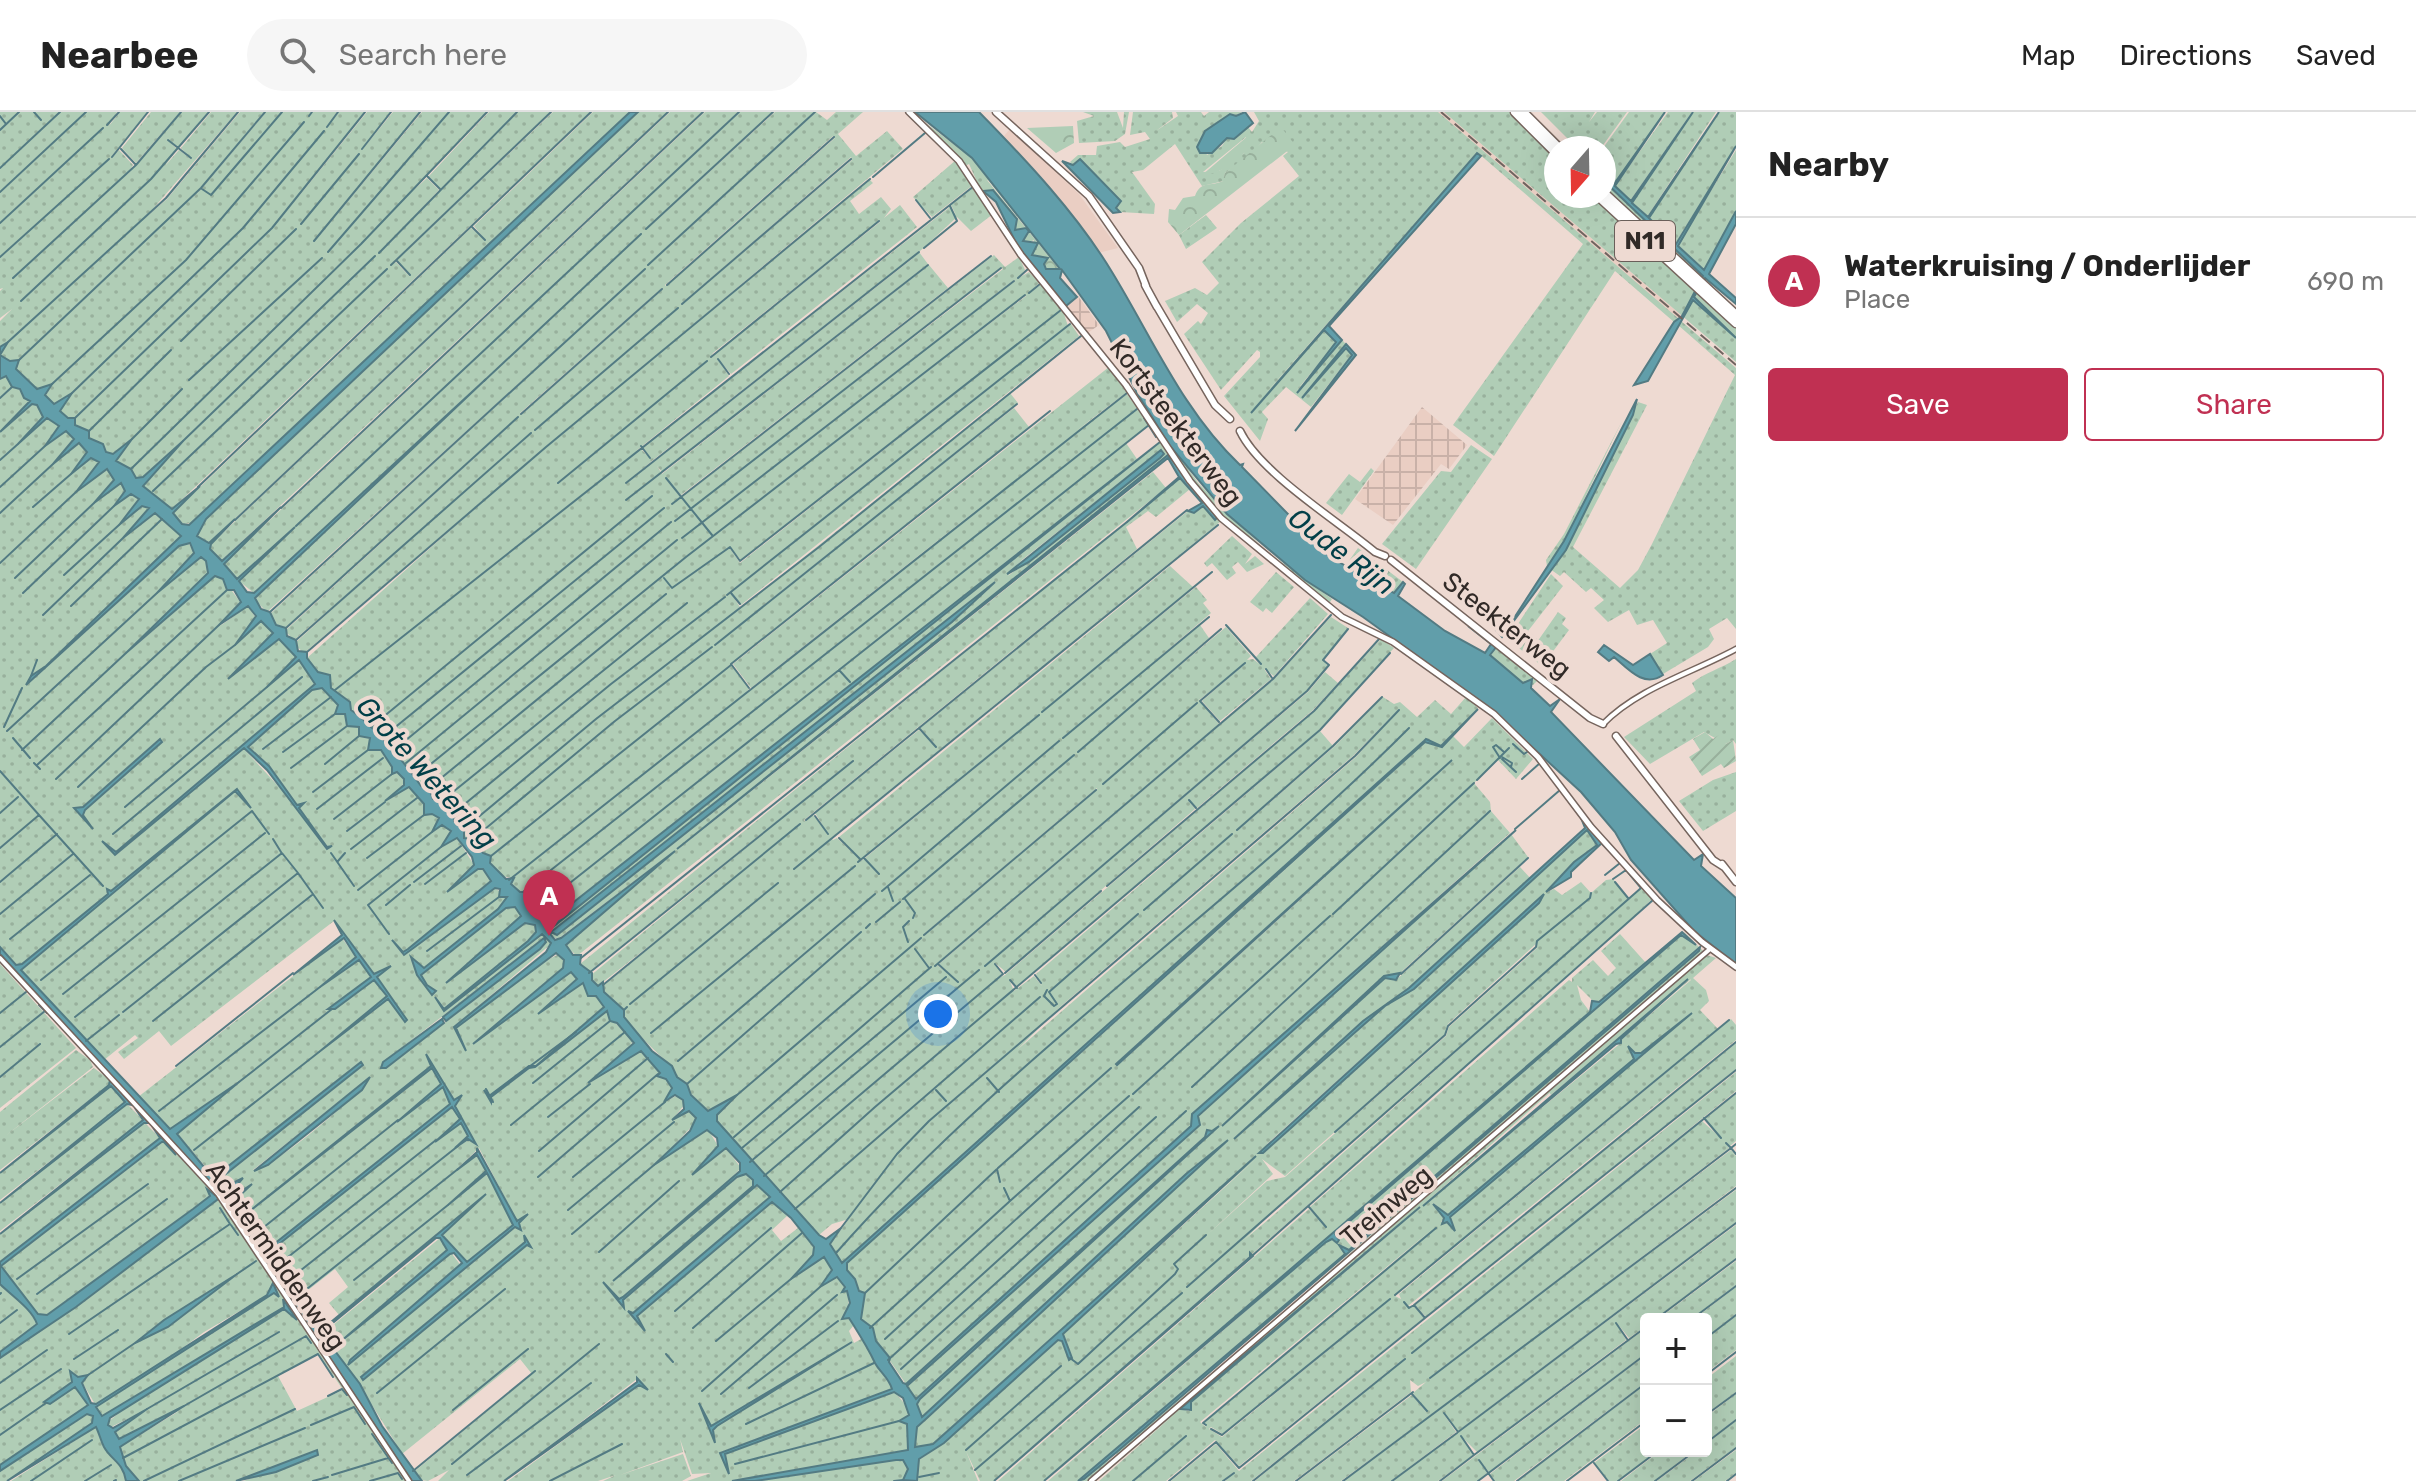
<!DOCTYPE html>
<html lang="en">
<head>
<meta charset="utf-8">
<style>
  body { margin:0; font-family:Rubik,sans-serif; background:#f6f6f6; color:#222 }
  .controls { position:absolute; right:24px; bottom:24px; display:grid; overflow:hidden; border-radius:8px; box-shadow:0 8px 32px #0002 }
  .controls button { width:72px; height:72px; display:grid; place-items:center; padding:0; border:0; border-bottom:2px solid #e0e0e0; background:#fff; color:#222; font:40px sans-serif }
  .compass { position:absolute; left:1544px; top:24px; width:72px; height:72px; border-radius:50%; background:#fff; box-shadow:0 8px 32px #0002; rotate:200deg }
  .you { position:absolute; left:938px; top:902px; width:28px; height:28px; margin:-20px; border:6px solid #fff; border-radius:50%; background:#1a73e8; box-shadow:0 0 0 12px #1a73e833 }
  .badge { display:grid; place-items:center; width:52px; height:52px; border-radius:50%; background:#c03052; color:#fff; font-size:26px; font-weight:700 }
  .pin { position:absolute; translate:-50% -66px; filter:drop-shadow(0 2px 4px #0008) }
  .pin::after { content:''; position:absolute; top:42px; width:28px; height:24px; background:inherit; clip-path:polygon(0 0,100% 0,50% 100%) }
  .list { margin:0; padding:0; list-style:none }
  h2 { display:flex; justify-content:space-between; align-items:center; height:104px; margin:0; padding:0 32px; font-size:34px }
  h2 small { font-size:26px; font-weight:400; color:#767676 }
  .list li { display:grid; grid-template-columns:52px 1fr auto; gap:24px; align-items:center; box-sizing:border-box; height:128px; padding:0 32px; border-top:2px solid #e0e0e0 }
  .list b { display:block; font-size:30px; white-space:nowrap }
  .list p { margin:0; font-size:26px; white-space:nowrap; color:#767676 }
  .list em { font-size:26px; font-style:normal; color:#767676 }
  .actions { display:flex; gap:16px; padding:24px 32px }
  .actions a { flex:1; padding:18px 0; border:2px solid #c03052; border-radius:8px; text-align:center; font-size:28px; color:#c03052 }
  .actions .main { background:#c03052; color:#fff }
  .icon { flex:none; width:44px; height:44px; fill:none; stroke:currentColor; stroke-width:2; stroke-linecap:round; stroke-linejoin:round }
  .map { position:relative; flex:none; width:1736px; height:1369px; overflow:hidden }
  header { display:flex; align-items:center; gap:48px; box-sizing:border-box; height:112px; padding:0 40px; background:#fff; border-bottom:2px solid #e0e0e0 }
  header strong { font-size:38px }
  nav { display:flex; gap:44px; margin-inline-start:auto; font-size:28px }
  .search { width:560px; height:72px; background:#f6f6f6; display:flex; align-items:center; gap:20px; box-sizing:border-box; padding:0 28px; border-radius:44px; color:#767676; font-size:30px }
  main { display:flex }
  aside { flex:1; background:#fff }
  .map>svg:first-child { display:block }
  .built { fill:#eacec3 }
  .industrial { fill:url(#industrial-grid) }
  .grass { fill:url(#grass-dots); fill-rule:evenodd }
  .forest { fill:url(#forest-crowns) }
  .garden { fill:url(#garden-furrows) }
  .water { fill:#619eaa; stroke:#537b83; stroke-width:2 }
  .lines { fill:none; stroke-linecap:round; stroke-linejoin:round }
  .stream { stroke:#537b83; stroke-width:2 }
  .minor-casing { stroke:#76655e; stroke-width:7 }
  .tertiary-casing { stroke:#76655e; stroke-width:8 }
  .secondary-casing { stroke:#76655e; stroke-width:9 }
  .trunk-casing { stroke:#76655e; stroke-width:11 }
  .minor { stroke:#fff; stroke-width:4 }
  .tertiary { stroke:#fff; stroke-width:5 }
  .secondary { stroke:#fff; stroke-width:6 }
  .trunk { stroke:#fff; stroke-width:8 }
  .rail { stroke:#706460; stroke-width:2; stroke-dasharray:12 6; stroke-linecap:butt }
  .labels { text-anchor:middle; stroke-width:8; stroke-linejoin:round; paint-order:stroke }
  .shield { fill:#eedad2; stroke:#6a5f5a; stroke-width:2 }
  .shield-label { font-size:24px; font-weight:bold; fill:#312a27 }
  .street-label { font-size:26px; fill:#312a27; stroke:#eedad2 }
  .water-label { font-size:28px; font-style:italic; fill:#023f48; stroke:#eedad2 }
</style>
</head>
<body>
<header>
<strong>Nearbee</strong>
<div class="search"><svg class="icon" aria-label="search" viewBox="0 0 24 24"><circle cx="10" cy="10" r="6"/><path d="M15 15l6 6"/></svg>Search here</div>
<nav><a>Map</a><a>Directions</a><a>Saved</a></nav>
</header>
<main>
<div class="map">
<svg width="1736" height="1369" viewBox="0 0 1736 1369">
  <defs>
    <pattern id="industrial-grid" width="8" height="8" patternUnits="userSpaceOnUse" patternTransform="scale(2)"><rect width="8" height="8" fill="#eacec3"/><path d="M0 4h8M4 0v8" fill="none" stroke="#c9b1a8"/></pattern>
    <pattern id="grass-dots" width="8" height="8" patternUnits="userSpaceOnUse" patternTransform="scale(2)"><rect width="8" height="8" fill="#b0cdb6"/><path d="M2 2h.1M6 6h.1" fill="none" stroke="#98b09c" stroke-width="1.8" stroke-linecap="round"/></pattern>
    <pattern id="forest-crowns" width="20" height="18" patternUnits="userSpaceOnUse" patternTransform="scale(2)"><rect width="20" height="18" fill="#b0cdb6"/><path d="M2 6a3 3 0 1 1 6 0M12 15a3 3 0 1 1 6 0" fill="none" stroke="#98b09c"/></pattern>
    <pattern id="garden-furrows" width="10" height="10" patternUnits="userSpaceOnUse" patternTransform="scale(2)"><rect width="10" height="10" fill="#b0cdb6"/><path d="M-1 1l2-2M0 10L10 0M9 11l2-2" fill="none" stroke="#98b09c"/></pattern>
  </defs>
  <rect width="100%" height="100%" fill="#eedad2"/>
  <path class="built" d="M1438 0H1444L1682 204 1679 207Z
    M1010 17 1079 82 1118 136 1098 141 1004 24Z"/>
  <path class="industrial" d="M1078 184 1099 213 1085 223 1065 197Z
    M1422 295 1467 333 1449 357 1441 352 1393 413 1355 387Z"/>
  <path class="grass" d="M0 0H117L108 15 120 0H147L111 45 119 38 133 53 127 63 182 0H208L178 35 168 28 177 37 165 54 179 38 191 47 181 36 211 0H237L145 106 167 87 240 0H264L194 85 201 77 208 81 202 76 266 0H311L308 5 313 0H337L326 16 339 0H364L295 89 367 0H390L362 38 393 0H420L314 130 422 0H486L415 77 427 66 439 78 379 142 441 78 428 65 489 0H516L457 62 518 0H550L390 153 396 150 410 165 397 148 553 0H590L172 397 143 374 175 337 143 365 136 366 116 349 127 333 112 342 106 340 60 299 69 283 54 292 45 285 51 274 37 277C23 266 14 253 0 243L5 231 0 235V209L12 197 0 206V179L3 176 0 177Z
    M151 0H180L136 51 122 36Z
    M593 0H630L192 411 182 412 173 401 471 116 486 129 474 114Z
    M638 0H667L209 431 197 424 206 407Z
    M670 0H702L221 449 210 437 211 432Z
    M705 0H738L649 83 740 0H772L646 118 775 0H815L648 154 816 0 827 8 836 0H863L838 22 856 44 887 19 903 37 647 251 870 68 873 71 850 89 859 102 881 85 891 97 884 106 900 93 917 115 731 262 717 246 729 264 636 339 641 337 650 346 643 335 950 95 956 103 951 93 974 75 993 102 971 119 957 105 919 140 928 152 662 360 657 354 662 362 929 153 948 176 681 383 665 366 683 388 682 385 994 143 1005 155 1019 145 1025 158 1017 167 1029 160 1039 171 1028 182 1042 172 1064 202 1068 214 1071 212 1079 224 741 493 730 480 740 495 725 508 1010 281 1018 291 715 532 1014 296 1029 315 722 559 731 553 749 577 745 582 998 381 751 576 733 552 1109 255 1127 280 1076 319 1127 282 1149 313 1126 331 1137 347 1110 369 1160 330 1159 328 1170 343 671 743 1153 360 1166 376 577 844 567 835V829L665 746 558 827 552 825 549 817 820 600 594 777 544 811 538 799 555 782 534 795 511 772 513 766 501 764 473 727 464 726V717L458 714 452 701 433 687 416 664 365 612 361 603C348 598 330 577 326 563L318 560 307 546 492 381 304 541 294 532 381 453 294 528 285 519 519 305 285 516 276 513 270 502 646 156 267 500 256 489 257 483 534 222 254 481 239 469 294 416 237 467 223 452ZM833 24 835 26 665 174V173ZM851 45 852 48 681 193V192ZM880 108V110L710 246 713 241ZM911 146 912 147 624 373 653 348ZM1001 155 1003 157 752 349ZM1014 168 1015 169 739 381ZM662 176 663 177 521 303 520 301ZM1026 183V184L788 366ZM1050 207 740 451 729 435 741 448ZM1161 338 1164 342 1160 346 1008 464 1022 448ZM1101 378 839 586 1074 397ZM996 471 630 765 551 821Z
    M911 0 972 46 1060 156 988 68 979 74 969 52 965 54 952 37Z
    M1083 0H1117L1123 16 1124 0H1129L1125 22 1115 29 1079 31 1077 9 1094 4Z
    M1133 0H1172L1173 6 1156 19 1178 4 1176 0H1201L1204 4 1209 0H1242L1206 19 1201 29 1207 43 1222 34 1227 26 1234 27 1248 15 1252 20 1259 9 1254 0H1438L1679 207 1674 210 1615 159 1494 344 1453 313 1583 132 1478 41 1265 282 1323 217 1337 230 1296 279 1342 228 1346 232 1303 286 1346 236 1353 241 1311 295 1286 275 1262 300 1268 307 1260 329 1224 284 1260 245V240L1257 238 1221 278 1184 222 1198 209 1201 212 1208 201 1197 192 1177 210 1165 189 1195 176 1207 183 1219 171 1202 150 1241 111 1299 64 1283 44 1288 40 1262 30 1252 42 1225 61 1224 69 1202 74 1175 32 1143 58 1132 60 1155 92 1154 102 1120 100 1080 47 1073 53 1070 50 1078 43H1096L1097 34 1120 30 1125 35 1150 27 1145 20 1130 23ZM1246 25 1244 41 1219 59 1203 60Z
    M1444 0H1513L1556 45V84H1595L1736 215V250Z
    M1541 0H1595L1589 10 1597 0H1627L1601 36H1577Z
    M1629 0H1665L1614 73 1604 63 1603 36Z
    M1668 0H1692L1630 89 1615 74Z
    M1693 0H1716L1647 105 1632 91Z
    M1719 0H1736V34L1675 132 1649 106Z
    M1736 38V99L1704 158 1677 134Z
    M956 48 973 73 932 105 913 85Z
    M1604 69 1702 162 1701 167 1604 77Z
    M1206 103 1217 116 1186 137 1179 123Z
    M1681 209 1736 256V517L1727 506 1709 517 1714 527 1708 535 1663 562 1650 542 1667 531 1653 508 1637 513 1629 498 1608 510 1594 496 1604 488 1591 476 1586 480 1564 460 1560 464 1550 457 1566 438 1638 290 1647 293 1573 435 1620 476 1638 458 1652 432 1735 263 1678 213Z
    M6 264 30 289 1 319 32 292 37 293 43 305 26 324 47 306 59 314 49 330 66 319 75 327 57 347 79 331 87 340 74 359 91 346 99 350 82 374 107 357 115 365 99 387 121 371 126 376 116 393 131 382 139 386 121 410 142 394 149 396 126 424 155 401 181 424 48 552 179 434 188 430 194 441 159 480 201 444 206 449 208 461 132 537 215 464 223 467 241 491 220 514 248 494 257 508 236 531 261 509 273 521 235 561 279 527 296 545 270 571 299 548 315 572 116 740 103 730 116 743 243 636 281 677 248 633 312 578 322 575 338 593 336 601 346 603 348 613 359 615 360 623 370 626V638H381C387 653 399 658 405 670L394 683 409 674 424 692V703L432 702 439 706 433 719 442 713 449 715 450 723 444 731 457 726 474 753 453 775 478 757H483L491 769 408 837 403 840 392 828 403 843 495 776 507 785 498 797 424 856 410 846 432 883 421 863 506 796 515 795 521 804 458 861 528 809 535 813 537 820 499 855 542 822 551 832 454 915 461 926 456 916 532 856 559 842 566 852 563 856 482 924 572 860 577 867 546 896 583 871 601 889 613 909 633 928 630 935 589 971 637 939 644 941 660 961 657 964 666 967 672 976 664 990 678 983 685 992 672 1008 688 999 694 1001 697 1009 658 1050 704 1018 709 1019 718 1034 702 1053 726 1036 741 1056 719 1079 743 1062 751 1065 787 1104 772 1118 781 1129 798 1116 813 1132V1143L794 1164 824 1145 832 1158 826 1171 837 1165C849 1178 853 1190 843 1206H849L854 1213 849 1219 854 1231 863 1226 868 1231 892 1277 721 1340 729 1361 725 1342 895 1280 908 1296 909 1338 732 1369H687L711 1361 692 1362 680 1327 683 1340 620 1363 683 1342 691 1364 682 1369H603L616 1363 598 1369H508L639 1273 648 1278 637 1267 504 1369H438L449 1358 428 1369 421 1368 415 1359 532 1262 520 1247 402 1342C378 1300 351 1262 322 1222L440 1126 462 1155 350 1248 348 1253 516 1115 521 1117 518 1113 522 1106 517 1109 479 1036 458 1056 477 1043 486 1059 448 1092 487 1061 513 1113 467 1150 442 1123 444 1120H439L339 1203 329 1191 348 1175 335 1157 298 1186 228 1083 243 1066 223 1076 216 1069 363 953 361 950 215 1066 177 1021 238 970 170 1018 138 985 342 826 356 845 323 872 359 847 371 865 329 896 335 897 374 868 387 884 322 937 388 887 405 910 377 865 390 854 375 863 334 809 171 934 159 919 124 947 118 940 138 926 135 923 104 948 21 858 237 677 111 780 107 777 108 782 22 852 17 854 0 835V267ZM159 627 162 630 84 698 83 703 92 716 74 697 83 695ZM544 826 546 830 540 837 393 951 381 956 383 950ZM370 965C360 983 272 1057 253 1058ZM852 1230 717 1314 712 1318 714 1328 704 1302 711 1315Z
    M1148 302 1199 372 1265 438 1332 487 1328 493 1226 410 1193 371Z
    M1622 309 1564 429 1547 454 1546 448 1564 422Z
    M1471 333 1492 347 1416 457 1382 432 1441 359 1451 360Z
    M1371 356 1374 359 1342 403 1326 391 1349 362 1360 370Z
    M1180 366 1190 377 1156 405 1148 399 1126 415 1137 437 804 708 805 709 813 703 828 722 815 701 919 618 937 635 920 616 1188 399 1191 401 1202 394 1220 410 831 726 833 728 837 726 856 744 839 725 1170 454 1193 475 1041 601 1196 475 1207 488 1203 491 1211 501 1108 589 1200 513 1209 526 1096 624 1226 515 1251 544 1247 548 1253 547 1261 553 1256 545 1310 486 1328 502 1274 564 1264 557 1271 567 1220 609 1202 589 1246 551 1199 588 1219 612 934 855 937 853 959 870 939 852 1274 567 1331 505 1348 516 1323 548 1328 554 1306 579 983 855 1308 580 1325 560 1338 571 1313 598 1197 696 1188 688 1195 697 1006 860 995 851 1002 863 999 866 1005 863 1314 599 1381 527 1394 536 1317 620 1017 874 1009 867 1014 879 1034 864 1042 874 1036 862 1320 619 1333 634 1237 719 1335 634 1383 585 1394 592 1400 590 1417 605 1435 588 1451 602 1466 585 1478 596 1441 634 1430 631 1442 635 1453 624 1464 635 1492 606 1533 647 1516 667 1498 648 1474 671 1490 690 1491 699 1510 721 1192 1003 1191 1014 906 1272 861 1207V1181L846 1158 847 1151 1345 704 845 1151 839 1148 830 1132 849 1107 832 1112 819 1123 717 1009V1003L734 986 708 999C696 987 684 975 675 962 671 956 673 956 668 951 653 937 637 922 624 905V898L612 891 602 875 699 795 598 874 590 864 853 648 590 859 580 852ZM1400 596 1356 645 1017 938 1060 895 1354 643ZM1040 603 865 746 880 764 864 747 857 751ZM1097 676V677L924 824V822ZM1325 764V765L1118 953 1124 944Z
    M1232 424 1252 442 1245 452 1255 444 1264 452 1247 460 1238 450 1232 455 1236 461 1227 468 1212 451 1207 455 1204 451Z
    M1358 436 1403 470 1395 481 1346 453Z
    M1276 460 1294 475 1272 501 1266 496 1263 500 1250 490Z
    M1551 462 1563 474 1528 519 1537 527 1525 541 1508 527Z
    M1558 500 1566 506 1562 512 1569 518 1542 554 1528 543Z
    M1497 534 1538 568 1533 573 1523 571 1491 546V539Z
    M1736 547V632L1733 628 1726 632 1704 620 1650 652 1624 625 1696 579 1692 571C1706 560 1720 557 1736 547Z
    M1736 660V699L1703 719 1679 689 1713 668Z
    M1585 718 1596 726 1597 733 1574 750 1547 780 1554 777 1562 783 1581 770 1591 781 1606 768 1613 767 1629 786 1641 776 1652 787 1618 820 994 1369H980L966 1339 978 1369H917L919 1348 944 1331 1058 1227 1062 1229 1063 1222 1257 1046 933 1332 915 1335 917 1315 927 1306 1228 1028 1186 1062 922 1305 917 1292 920 1287 1219 1014 915 1287 907 1274 1200 1012 1198 1004 1511 722 1528 745 1400 861 1384 865 1222 1014 1385 866 1396 868 1520 755 1531 767 1409 876 1363 909 1234 1027 1385 893 1414 877ZM1543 783 1520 808 1272 1033 1267 1032ZM1537 831V836L1449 915 1446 924 1285 1065 1267 1069 1206 1124 1273 1062 1262 1047 1285 1064 1445 922 1448 912ZM1534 870 1276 1101 1244 1128 1274 1099Z
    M1684 820 1707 843 1716 846 1693 866 1706 878 1709 889 1700 898 1718 917 1395 1184 1401 1187 1399 1182 1731 907 1736 913V928L1408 1194H1414L1424 1206 1239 1354 1215 1328 1166 1369H1099L1176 1301 1096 1369H1081L1088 1362 1078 1369H1048L1326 1130 1332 1127 1336 1131 1339 1128 1334 1123 1681 823 1689 828ZM1685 861 1691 868 1621 927 1622 930 1423 1093ZM1692 901 1450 1105 1455 1118 1447 1110H1441L1444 1106 1433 1091 1448 1103 1634 947 1628 935 1635 941H1641ZM1520 993 1237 1240 1116 1340 1117 1344 1099 1354 1345 1142 1339 1134 1349 1138ZM1420 1096 1191 1290 1189 1299 1181 1297ZM1436 1114 1204 1311 1206 1315 1200 1310ZM1391 1187 1222 1325 1209 1317 1211 1315 1223 1322Z
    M1620 822 1646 851 1599 890 1593 889 1577 873 1581 888 1590 900 1044 1369H998L1309 1097 1327 1116 1310 1095 1569 868 1572 870V866L1593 848 1608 864 1616 856 1601 839Z
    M0 852 76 936 0 996Z
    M1736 931V957L1426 1205 1415 1193Z
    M76 938 90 948 93 955 4 1025 94 956 110 968V972L0 1058V1000Z
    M1736 960V979L1411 1242 1702 1009 1722 1027 1705 1007 1736 982V1029L1730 1034 1725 1030 1729 1036 1429 1266 1731 1038 1736 1044V1074L1525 1233 1736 1078V1110L1458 1319 1443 1301 1456 1320 1391 1369H1344L1520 1237 1341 1369H1298L1412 1283 1427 1301 1413 1281 1426 1270 1418 1274 1410 1268 1411 1280 1294 1369H1255L1406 1245 1251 1369H1225L1234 1360 1222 1369H1171L1216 1332 1239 1359Z
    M111 974 126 990 0 1088V1061Z
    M127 992 143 1008 0 1119V1091Z
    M144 1010 160 1026 0 1150V1122Z
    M163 1029 207 1072 210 1084 47 1203 38 1202 1 1154Z
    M219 1087 408 1369H243L318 1343 316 1338 236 1369H139L126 1354 120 1335 179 1299 118 1327 115 1320 144 1299 111 1315 107 1311 134 1288 102 1304 82 1270 87 1263 78 1265 70 1260 72 1270 45 1290 75 1275 88 1293 0 1353V1246L76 1195ZM232 1165 168 1215 138 1229 164 1208ZM273 1176 274 1181 156 1256 204 1220 267 1183ZM319 1242 343 1278 297 1299 278 1264Z
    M1736 1113V1146L1655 1207H1646V1214L1629 1226 1616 1210 1626 1228 1477 1340 1461 1324 1473 1343 1438 1369H1393Z
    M1736 1149V1173L1691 1207H1658Z
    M0 1172C12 1184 32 1197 37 1213L0 1240Z
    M1736 1175V1202L1706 1225V1207H1694Z
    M1736 1204V1238L1706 1261V1226Z
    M1646 1216V1241L1489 1360 1478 1347 1487 1361 1477 1369H1442Z
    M1646 1243V1270L1514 1369H1495L1490 1362Z
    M1736 1244V1280L1706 1302V1267Z
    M1646 1272V1307L1564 1369H1518Z
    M1736 1282V1307L1706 1330V1305Z
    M87 1301 93 1304 92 1311 7 1369H0V1359Z
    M1736 1309V1335L1690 1369H1657L1697 1339H1706V1332Z
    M1646 1312V1339H1657L1617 1369H1609L1594 1351Z
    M96 1315C99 1322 101 1329 104 1335 112 1348 123 1350 126 1369H11Z
    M1736 1338V1361L1725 1369H1694Z
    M1660 1339H1693L1654 1369H1621Z
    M896 1348H903L908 1357 905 1369H755Z"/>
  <path class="forest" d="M1073 14 1074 31 1056 41 1027 16Z
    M1281 15 1295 33 1179 123 1168 110 1169 97 1175 98 1183 86 1195 84C1201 68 1210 75 1223 69L1225 61Z
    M1249 23 1253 32C1240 46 1221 63 1202 63Z
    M987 68 1059 157 1048 159 1044 152 1048 146 1032 143 1034 128 1026 132 1023 129 1029 119 1015 117 1017 106 993 78 983 79 979 74Z
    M1685 861 1691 867 1551 983 1549 980Z"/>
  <path class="garden" d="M1705 620 1713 627 1719 623 1726 632 1733 628 1736 649 1724 656 1721 652 1702 664 1689 645 1700 638 1693 627Z"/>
  <path class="water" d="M630 0H638L206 407 197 424 209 431 235 407 211 432 210 437 222 449 281 395 224 452 237 467 295 415 239 469 247 480 254 481 486 267 255 486 261 497 270 500 276 513 286 516 287 524 296 528 298 539 307 540V546L318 560 330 563 331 576 350 590 351 598C373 613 406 652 421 674L429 676 433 687 443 688 448 700H455L454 709 464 717V726L473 727 483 741 491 744 490 751 506 767 514 766 511 772 520 780H526L528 792 534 795 560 778 538 799 539 806 547 811 1160 330 548 819 555 828 561 826 675 739 566 833 573 843H581L580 852 592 861V868L598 874 603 870 604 880 624 898V905L652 939 672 954 677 965 687 972 691 983 708 999 737 983 717 1003V1009L819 1123 826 1127 841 1116 830 1132 842 1151 1424 629 1426 627 1441 634 1478 597 1442 635 1425 630 847 1151V1158L855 1167 859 1179 865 1181 861 1207 873 1216 876 1229 890 1246 889 1250 903 1271 906 1272 1191 1014 1192 1002 1516 718 1198 1004 1200 1013 907 1274 916 1287 1205 1025 1207 1018 1212 1019 1219 1014 920 1287 917 1292 922 1305 1186 1062 1228 1028 927 1306 917 1315 915 1335 933 1332 1256 1044 1063 1222 1072 1246 1069 1248 1062 1229 1058 1228 944 1331 919 1347 917 1369 903 1368 908 1357 903 1348H896L755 1369H732L908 1338 907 1312 899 1309 909 1303 903 1286 894 1280 725 1342 729 1362 720 1341 892 1277C889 1266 879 1259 875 1251 867 1234 859 1222 849 1206L842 1207 850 1191 847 1179 842 1180 845 1175 837 1165 820 1175 832 1158 824 1145 791 1167 813 1143 814 1135 791 1106 772 1090 637 1204 645 1219 628 1199 633 1201 770 1085 757 1073 623 1188 624 1196 603 1170 619 1187 623 1185 753 1074V1068L746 1062 737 1065 613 1169 740 1059V1051L726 1036 692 1063 718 1034 717 1026 707 1018 654 1053 690 1019 696 1006 689 999 672 1008 684 997 683 988 675 983 664 990 672 976 666 967 657 964 660 961 641 939 588 971 634 931 617 911 610 909 607 899 535 955 529 956 491 985V990L484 978 489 984 529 954H536L604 895 596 884H588L583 871 538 902 577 867 571 860 473 932 563 856 564 848 556 841 456 916 466 939 454 915 546 840 551 831 542 822 444 899 435 885 444 897 528 829 536 820 535 813 525 811 446 871 521 804 515 795 506 796 421 863 427 873 436 879 432 883 417 863 411 845 424 856 498 797 507 785H499L500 777 495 776 404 843 392 828 403 840 408 837 491 769 483 757H478L447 780 474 753 472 745 457 726 441 735 451 719 442 713 432 720 439 706 432 702 424 703V692L409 675 385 689 404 673V667L397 660 392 662V655L381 638H368L370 626 359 624V615L347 614 345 602H335L338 593 322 576 312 578 248 635 269 654 297 693 304 691 299 696 327 735 332 734 327 737 267 658 244 636 115 743 102 729 116 740 315 572 299 548 267 575 296 545 279 527 228 567 273 521 261 509 235 533 256 504 248 494 219 513 241 490 234 478H227L223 467 215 464 126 541 208 461 206 449 201 445 157 481 194 441 190 431 179 434 26 573 31 564 46 554 181 424 155 401 123 426 149 396 142 394 119 413 139 387 131 382 114 394 125 379 121 371 94 391 114 368 107 357 76 380 99 350 91 346 71 362 87 340 79 331 53 352 74 327 66 319 45 334 59 314 47 306 18 332 43 305 37 293 32 292 0 320 30 289 24 286 20 277 12 275 6 264 0 267V235L8 230 0 243 10 249 19 248 16 257 37 277 52 272 45 283 54 292 72 281 60 299 68 306H75V313L89 319V326L103 332 106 340 113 342 132 327 116 349 131 357 136 366 143 365 183 329 143 374 172 397 200 374 173 401 182 412 189 413Z
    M915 0H979C1026 48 1077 102 1112 160 1153 227 1183 299 1240 353L1243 352 1242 355 1330 445 1394 481 1403 470 1405 472 1398 484 1445 519 1485 541 1491 532 1468 514 1497 534 1490 543 1523 571 1532 567 1531 576 1550 594 1560 587 1551 600 1694 748 1703 742 1701 754 1736 786V852L1694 819 1631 748 1615 720 1581 680 1493 599 1363 505 1305 468 1227 402 1170 334 1137 281 1106 219 1062 158 1060 166 1077 185 1066 194 1017 133 996 90 983 79 993 78 1017 107 1015 118 1026 116 1029 119 1023 129 1038 131 1032 143 1048 146 1044 152 1046 157H1060L972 46Z
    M1245 0 1253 11 1234 27 1227 26 1212 41H1200L1197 35 1205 19 1230 2 1236 4Z
    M1665 0 1615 74 1631 89 1693 0 1632 91 1648 105 1719 0 1649 106 1676 132 1736 34 1678 134 1704 158 1736 99V112L1709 162 1736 186V192L1705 166 1694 185 1736 226 1693 188 1648 269 1634 273 1674 210 1682 204 1703 164 1604 69V63L1614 72Z
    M1477 41 1481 44 1329 214 1342 228 1297 281 1336 230 1324 218 1251 301Z
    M1080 47 1121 89 1116 96 1120 100 1113 101 1062 49 1073 53Z
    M1346 232 1356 243 1295 319 1352 243 1346 236 1302 286Z
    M1637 287 1633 303 1566 438 1502 525 1495 517 1505 520 1564 429Z
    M1161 338 1164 342 1160 346 1029 450 1007 462Z
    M1168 343 1217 406 1215 408 1203 394 1194 401 1188 399 1202 391 1180 366 1127 410 1179 365 1168 346 677 737Z
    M995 470 952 510 557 823 551 820Z
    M1604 533 1633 553 1650 542 1663 563C1644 576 1629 558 1614 545L1609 549 1598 540Z
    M160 627 162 630 85 698 83 703 93 717 74 696 83 695Z
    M1452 648 1117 953 1116 952Z
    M237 677 251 696 235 679 21 858 170 1017 239 970 177 1022 213 1066 361 950 363 953 217 1069 223 1076 243 1066 229 1082 231 1086 252 1072 236 1087V1095L230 1097 221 1085 76 1195 0 1246V1240L37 1212C32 1197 12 1184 0 1172V1150L160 1026 152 1014 176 1043 163 1029 1 1154 38 1202 47 1203 193 1097 210 1084 207 1077 215 1083 219 1081 0 842V835L16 853 22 852 108 782 107 777 111 779Z
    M1581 706 1602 731 1571 760V765L1546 780 1574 750 1597 733 1587 718 1414 877 1385 894 1234 1027 1363 909 1409 876 1585 716Z
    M1544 782 1539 791 1291 1016 1263 1041H1259Z
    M334 808 374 862 391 854 377 865 407 908 405 910 388 887 319 940 387 884 374 868 335 897H328L371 865 359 848 320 875 356 845 344 826 293 863 342 823Z
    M1682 820 1696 833 1681 823 1335 1122 1339 1128 1337 1131 1332 1127 1326 1130 1044 1369 1590 900 1592 889 1599 890Z
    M544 826 546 830 540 837 446 909 443 905Z
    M1700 835 1699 839 1118 1339 1084 1367 1078 1369 1345 1142 1339 1133 1349 1138Z
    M1400 861 1396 868 1385 866 1222 1014 1384 864Z
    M1688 867 1621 927V931L1616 932 1423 1094Z
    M1692 901 1450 1105 1455 1119 1447 1110 1442 1112 1444 1106 1433 1092 1448 1103 1634 947 1628 934 1635 941H1641Z
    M442 907 444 911 386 956H381L383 950Z
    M426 942 454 988 462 983 455 994 476 1032 468 1027 455 1036 468 1024 461 1011 435 1030 460 1007 452 995 269 1140 320 1219 486 1082 442 1123 467 1150 513 1113 487 1061 448 1093 486 1059 477 1043 457 1058 477 1040V1036L517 1109 528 1102 519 1111 521 1118 515 1115 348 1253 350 1248 462 1151 454 1141 450 1142 340 1230 447 1138 440 1126H436L323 1219 326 1227 360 1272 382 1314 422 1369H412L233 1101 237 1098 262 1133 269 1136 450 992 443 975 397 1010 441 972 432 956 246 1102 431 954Z
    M370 965 362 978 268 1053 254 1059Z
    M110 968 132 993 127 992 0 1091 125 990 111 974 0 1061 109 973Z
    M135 996 149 1011H144L0 1122 143 1008Z
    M1420 1095 1191 1290V1298L1180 1297Z
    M524 1123 531 1135 527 1133 363 1268 361 1265 525 1130Z
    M1250 1141 1253 1144 994 1369 1250 1145Z
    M237 1162 168 1215 135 1231 164 1208Z
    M273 1171 279 1185 274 1181 96 1295 102 1304 284 1195 283 1187 297 1208 284 1197 110 1306 108 1313 113 1316 147 1297 115 1320 119 1327 184 1294 120 1335 126 1354 139 1369H126C123 1350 111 1348 104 1335 101 1329 99 1321 96 1315L7 1369 92 1311 93 1304 87 1302 0 1359V1353L88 1293 75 1275 50 1292 44 1290 72 1270 70 1259 78 1265 88 1263 82 1271 91 1291 96 1292 267 1183Z
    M852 1230 717 1314 713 1318 715 1331 699 1291 711 1314Z
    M637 1266 648 1278 639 1273 504 1369 637 1270Z
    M317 1338 318 1343 276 1360 236 1369Z"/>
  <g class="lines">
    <path class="stream" d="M34 0 41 8
      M0 4 6 12
      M309 4 312 0
      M107 13 119 0
      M327 15 338 0
      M0 18 19 0
      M168 28 191 46
      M121 37 136 53
      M362 37 391 0
      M112 45 148 0
      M0 56 60 0
      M427 64 440 77
      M873 65 925 21
      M202 77 211 83 282 0
      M0 80 86 0
      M916 88 930 106
      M0 111 103 16
      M301 112 359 42
      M472 115 485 128
      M646 117 773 0
      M314 129 420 0
      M924 136 957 109 950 94
      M328 140 449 0
      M379 141 517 0
      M0 145 109 47
      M397 149 410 163
      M391 153 551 0
      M648 153 815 0
      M13 166 136 53 181 0
      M1018 166 1028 157
      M667 173 834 25
      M1029 181 1040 172
      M21 189 151 67 209 0
      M682 192 851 47
      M181 229 296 117
      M8 230 166 86 238 0
      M711 245 879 109
      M718 247 729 262
      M19 248 201 76 265 0
      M189 268 322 146
      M484 269 641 122
      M52 272 186 148 304 10
      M72 281 243 116 324 19
      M0 286 12 275
      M521 302 662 177
      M75 306 272 116 365 0
      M1144 306 1156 325
      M535 318 678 196
      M89 319 171 238
      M132 327 182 277
      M183 329 375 144
      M641 334 650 346
      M0 348 18 332
      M131 357 361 132 487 0
      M666 366 712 423
      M558 371 707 249
      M626 371 919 140
      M0 375 45 334
      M198 375 591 0
      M153 379 387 157
      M626 388 928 153
      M672 392 991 144
      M33 395 71 362
      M281 396 703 0
      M0 401 53 352
      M235 408 668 0
      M675 409 1001 156
      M296 414 739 0
      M682 426 1014 169
      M0 451 76 380
      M64 463 119 413
      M15 466 94 391
      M664 466 672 476 730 435 740 449 1061 198
      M23 481 114 394
      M731 481 740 492
      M727 483 1070 212
      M71 494 162 407
      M270 500 645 157
      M43 503 123 426
      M1226 513 1261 552
      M286 516 518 305
      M296 528 531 321
      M715 533 1017 292
      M307 540 546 335 870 67
      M1266 557 1272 566
      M839 558 1149 313
      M31 564 37 548
      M749 576 731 552 1050 299
      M335 578 974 74
      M1042 600 1212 460
      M1219 610 1200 589 1245 551
      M4 615 22 576
      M371 615 652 384
      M7 619 157 481
      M13 626 30 646
      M382 626 664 396
      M1063 626 1209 505
      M1513 632 1524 642 1527 640
      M936 635 919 616 1187 398
      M263 637 331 585
      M22 638 126 541
      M394 638 671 410
      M283 640 335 602
      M1078 640 1221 517
      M1502 645 1512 651 1511 655
      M1500 646 1493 635 1496 633 1504 640
      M1502 647 1516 660
      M34 651 40 657
      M406 651 677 428
      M325 652 359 624
      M37 653 227 478
      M291 656 347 614
      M0 659 39 703
      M416 664 686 445 1025 183
      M56 667 219 513
      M1522 667 1540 651
      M1477 668 1509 636
      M1103 672 1197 591
      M78 675 206 555 235 533
      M429 676 666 482
      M313 680 368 638
      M443 688 687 491
      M1189 688 1196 696
      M125 695 267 575
      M317 697 383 646
      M455 700 611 572 725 485
      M0 701 18 685
      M815 704 828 722
      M334 707 392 662
      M806 708 919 616
      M464 717 596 607 819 435 1081 224
      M1515 717 1560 678 1581 706
      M1237 718 1333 634 1382 585
      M347 719 385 690
      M113 722 302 565
      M839 726 860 747
      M273 727 281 740
      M473 727 615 609 712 535
      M1602 732 1617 747
      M0 736 39 703 103 774
      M351 737 417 686
      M331 741 354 774
      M491 744 731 553
      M367 746 424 703
      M864 746 879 762
      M338 749 345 741
      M858 750 1039 603
      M794 757 1218 413
      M1605 763 1620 751
      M509 768 1127 281
      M0 770 57 722
      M414 770 461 734
      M1615 770 1628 786
      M425 772 466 741
      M1107 774 1314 599 1380 526
      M888 775 893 789
      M358 778 432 720
      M561 778 839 558 850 570
      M882 779 1059 629
      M523 780 1137 297
      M903 787 1074 643
      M905 787 915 801 913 806
      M386 793 410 773
      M1144 798 1232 722
      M0 802 73 742
      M1333 802 1474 671
      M876 810 900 790
      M866 816 870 812
      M389 822 368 793 441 735
      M924 823 1096 678
      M10 827 90 763
      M908 830 903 815 909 809
      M915 837 929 856
      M427 839 499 785
      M581 846 1127 410
      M938 852 958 870
      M935 854 1273 567 1331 503
      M985 854 1307 579 1329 553 1323 548 1348 517
      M589 861 853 649
      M1005 861 1101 779
      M1401 862 1528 746
      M1035 863 1041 871
      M41 868 252 699 269 722
      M1010 868 1017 876
      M603 873 800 712
      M1047 878 1044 884 1054 894 1057 892 1049 880 1138 802
      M63 882 265 721
      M630 892 778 771
      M39 893 47 901
      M624 898 627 895
      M123 900 298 761 323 796
      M0 901 26 880
      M75 905 282 741 298 761
      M153 909 312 783
      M651 921 855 754
      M86 929 119 903
      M0 935 45 899
      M678 949 875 782
      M176 954 293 861
      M0 965 40 932
      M987 966 999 980
      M239 970 332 897
      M533 971 610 909
      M687 972 861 820
      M1192 975 1490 699
      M486 977 493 990
      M936 978 946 989
      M494 981 576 920
      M1133 982 1330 804
      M737 983 921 826
      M159 999 320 875
      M548 1005 590 972
      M1704 1006 1721 1026
      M511 1013 625 920
      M1335 1020 1445 923 1448 914 1536 835 1537 829 1590 786 1591 781
      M734 1025 931 855
      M1726 1031 1731 1036 1736 1032
      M742 1036 946 865
      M194 1038 319 940
      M539 1039 648 946
      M750 1050 979 858
      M998 1056 1111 956
      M764 1064 1003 862 995 852
      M538 1065 658 962
      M573 1065 665 990
      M780 1080 875 995 1320 618 1390 541
      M1010 1089 1129 984
      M1309 1095 1326 1115
      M795 1097 1040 885
      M568 1098 674 1010
      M231 1113 238 1123
      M841 1116 897 1042 929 1009 1355 644 1399 598
      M259 1119 398 1008
      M572 1122 654 1053
      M599 1140 679 1069
      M836 1141C1007 946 1227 799 1409 616
      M1253 1143 1653 788
      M283 1149 436 1028
      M237 1162 256 1149
      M291 1166 458 1034
      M17 1167 148 1072
      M354 1168 448 1093
      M1187 1175 1641 776 1626 758 1613 767
      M865 1181 997 1057 1000 1070
      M0 1182 1 1181
      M37 1182 167 1087
      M1395 1183 1729 908
      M298 1184 458 1057
      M1414 1193 1736 930
      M675 1199 771 1116
      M1425 1206 1736 958
      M1656 1207 1736 1147
      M1692 1207 1736 1174
      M0 1211 17 1198
      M1616 1211 1627 1227
      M693 1216 802 1121
      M870 1216 1010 1089 1004 1076
      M69 1222 230 1112 220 1096
      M1706 1226 1736 1203
      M885 1227 1139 995
      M716 1229 791 1167
      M1412 1241 1736 981
      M666 1242 673 1250
      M1070 1246 1078 1252 1175 1162 1178 1157 1174 1152 1206 1123
      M74 1247 118 1218
      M888 1248 1156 1005
      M901 1257 1186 999
      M88 1263 135 1231
      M1706 1263 1736 1240
      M1430 1266 1731 1036 1736 1042
      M0 1271 47 1238
      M749 1276 838 1209
      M702 1279 820 1175
      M377 1281 505 1177
      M721 1282 837 1183
      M1412 1282 1427 1299
      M328 1284 342 1277 347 1283
      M184 1294 306 1224 311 1231
      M147 1297 279 1220
      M0 1298 61 1257
      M453 1298 528 1237
      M1444 1301 1458 1320 1736 1111
      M1706 1303 1736 1281
      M746 1312 874 1251
      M311 1313 354 1295 365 1312
      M1206 1313 1203 1311 1436 1116
      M1211 1317 1222 1323 1390 1187
      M372 1322 392 1351
      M0 1323 46 1291
      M1706 1331 1736 1308
      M966 1338 1061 1254
      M1474 1343 1646 1215
      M123 1346 318 1242 333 1265
      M1479 1348 1494 1369
      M1594 1351 1608 1369
      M452 1352 599 1232
      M735 1352 899 1309
      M975 1358 1182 1181
      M413 1359 535 1259
      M332 1363 388 1346
      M467 1363 591 1271
      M919 1365 939 1361
      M31 1369 92 1328
      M85 1369 111 1353
      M114 1369 116 1368
      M144 1369 295 1297
      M179 1369 305 1316
      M313 1369 328 1365
      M370 1369 398 1361 402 1367
      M550 1369 622 1332
      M894 1369 903 1368
      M1133 1369 1186 1324
      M1169 1369 1216 1330 1239 1356 1425 1206 1414 1193 1409 1196 1404 1190
      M1223 1369 1234 1361
      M1253 1369 1405 1247
      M1296 1369 1413 1280
      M1343 1369 1736 1076
      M1392 1369 1457 1321
      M1440 1369 1474 1343 1461 1324
      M1478 1369 1646 1242
      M1517 1369 1646 1271
      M1567 1369 1646 1309
      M1618 1369 1658 1339
      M1655 1369 1695 1339
      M1692 1369 1736 1336
      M1727 1369 1736 1362"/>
    <g class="minor-casing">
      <path id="minor" d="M1603 612C1638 576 1692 561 1736 537
        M0 846 218 1082 409 1369
        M1091 1369 1710 837"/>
    </g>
    <g class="tertiary-casing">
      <path id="tertiary" d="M909 0 959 49 1021 143 1126 273 1190 369 1221 406 1342 505 1393 530 1494 602 1538 645 1591 715 1657 788 1702 830 1736 855"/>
    </g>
    <g class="secondary-casing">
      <path id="secondary" d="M996 0 1089 84 1139 156 1146 174
        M1145 173 1157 195
        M1156 193 1215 293 1230 307
        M1240 319C1260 361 1338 409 1375 440L1385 444
        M1391 448 1590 606 1603 612
        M1616 624 1713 748 1724 755
        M1722 752 1736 770"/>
    </g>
    <g class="trunk-casing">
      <path id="trunk" d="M1515 0 1556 41
        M1523 0 1559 36
        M1604 81 1736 203
        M1598 84 1736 211"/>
    </g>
    <use href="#minor" class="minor"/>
    <use href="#tertiary" class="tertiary"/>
    <use href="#secondary" class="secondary"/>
    <use href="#trunk" class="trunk"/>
    <path class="rail" d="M1441 0 1736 253"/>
  </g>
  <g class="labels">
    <rect class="shield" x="1615" y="109" width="60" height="40" rx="6"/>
    <g class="shield-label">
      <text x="1645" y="137">N11</text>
    </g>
    <g class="street-label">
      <text transform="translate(1176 310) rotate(53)" y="9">Kortsteekterweg</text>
      <text transform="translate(1507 513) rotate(38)" y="9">Steekterweg</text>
      <text transform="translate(1386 1094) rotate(-40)" y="9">Treinweg</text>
      <text transform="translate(276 1144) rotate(55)" y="9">Achtermiddenweg</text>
    </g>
    <g class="water-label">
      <text transform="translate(1342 439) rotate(37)" y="10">Oude Rijn</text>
      <text transform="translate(427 660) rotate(48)" y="10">Grote Wetering</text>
    </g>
  </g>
</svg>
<div class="controls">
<button>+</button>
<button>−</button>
</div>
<svg class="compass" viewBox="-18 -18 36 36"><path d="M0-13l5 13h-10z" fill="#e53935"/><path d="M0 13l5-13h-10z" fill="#767676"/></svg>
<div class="you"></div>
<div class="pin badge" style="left:549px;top:824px">A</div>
</div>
<aside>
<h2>Nearby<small></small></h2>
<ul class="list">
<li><span class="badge">A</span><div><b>Waterkruising / Onderlijder</b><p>Place</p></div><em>690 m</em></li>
</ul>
<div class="actions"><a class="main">Save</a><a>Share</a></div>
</aside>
</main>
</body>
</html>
